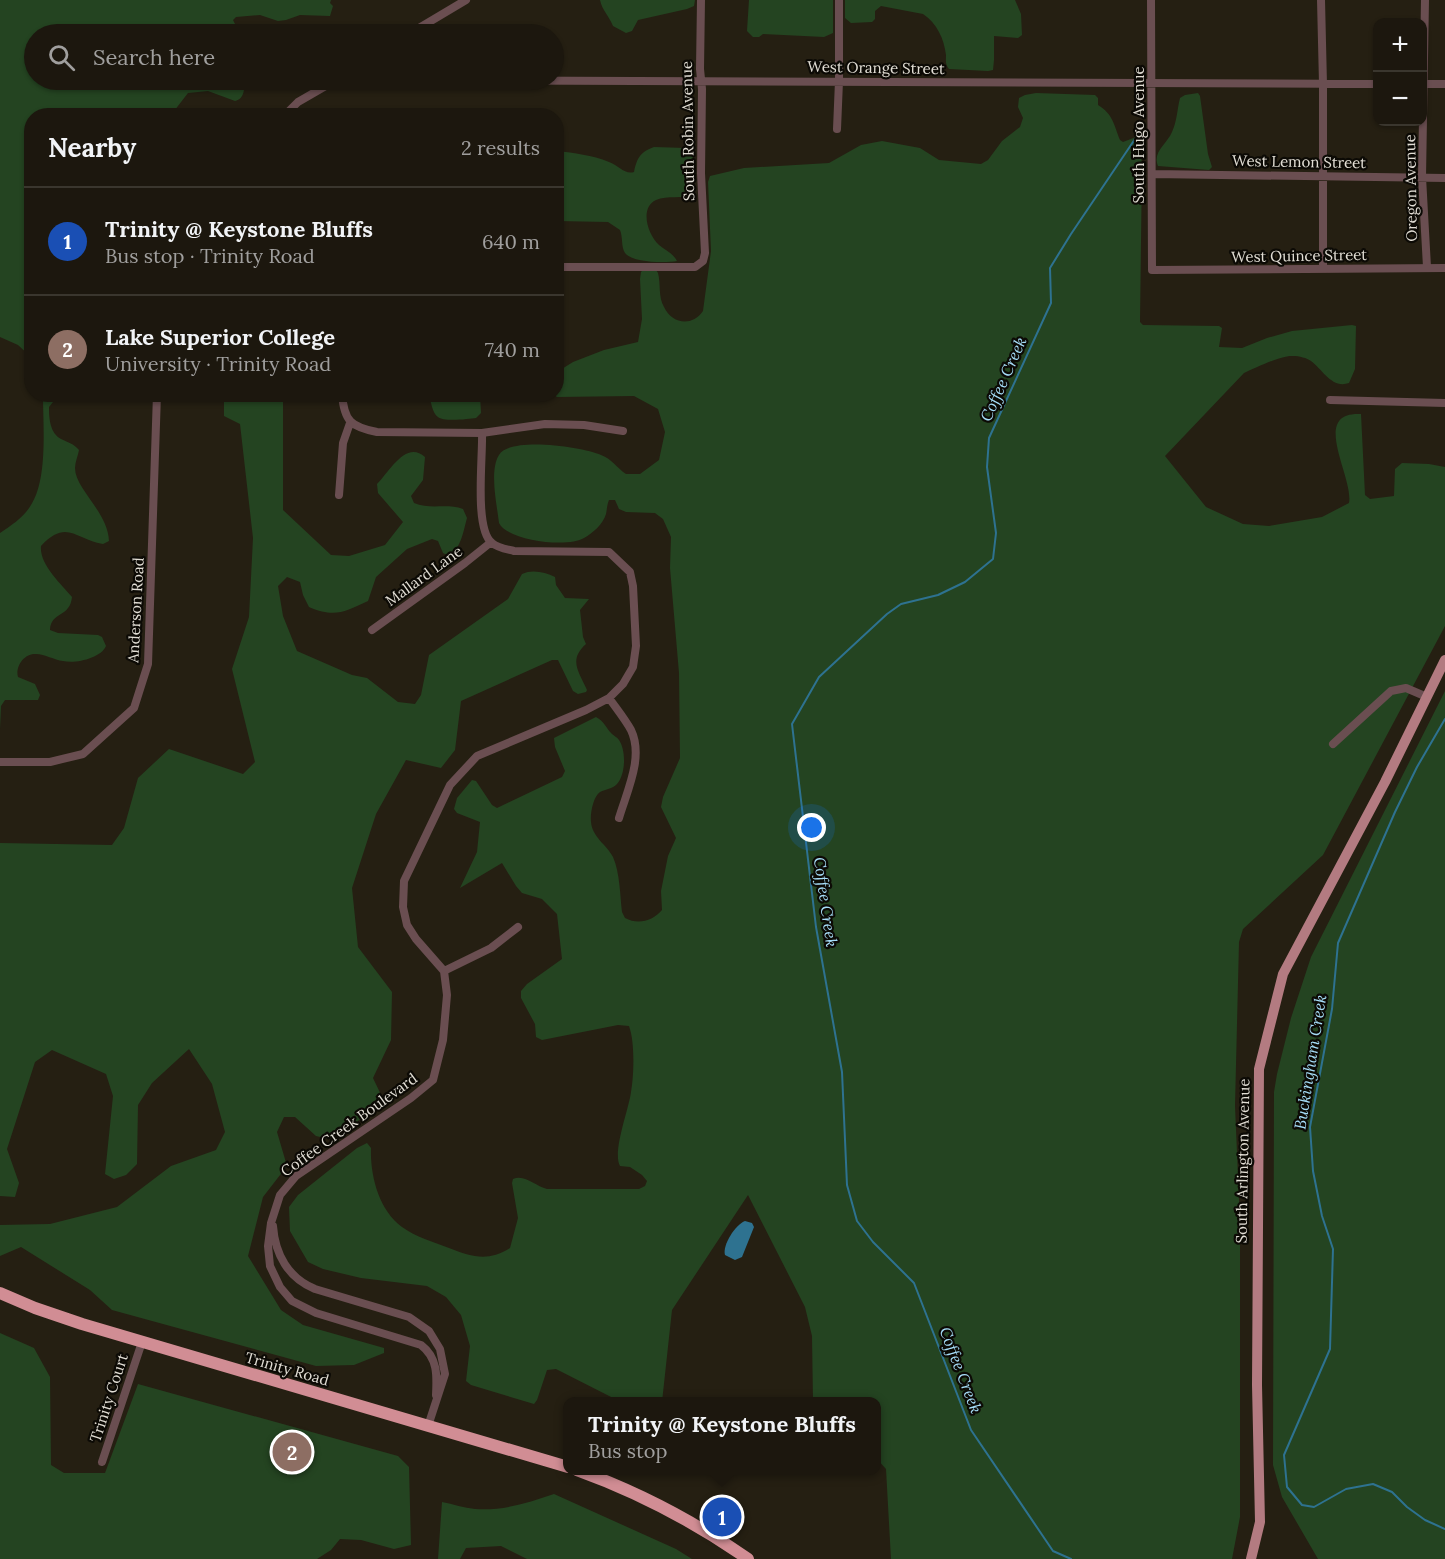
<!DOCTYPE html>
<html lang="en">
<head>
<meta charset="utf-8">
<style>
  body { margin:0; font-family:Lora,serif; background:#29241c; color:#f1f3f6 }
  .controls { position:absolute; right:18px; top:18px; display:grid; overflow:hidden; border-radius:12px; box-shadow:0 2px 4px #0004 }
  .controls button { width:54px; height:54px; display:grid; place-items:center; padding:0; border:0; border-bottom:2px solid #3a362e; background:#1c170e; color:#f1f3f6; font:30px sans-serif }
  .you { position:absolute; left:812px; top:828px; width:21px; height:21px; margin:-15px; border:4px solid #fff; border-radius:50%; background:#1a73e8; box-shadow:0 0 0 9px #1a73e833 }
  .badge { display:grid; place-items:center; width:39px; height:39px; border-radius:50%; background:#d93025; color:#fff; font-size:20px; font-weight:700 }
  .pin { position:absolute; translate:-50% -50%; border:3px solid #fff; box-shadow:0 2px 6px #0006 }
  .popup { position:absolute; left:563px; top:1397px; width:318px; height:78px; box-sizing:border-box; display:grid; place-content:center; border-radius:12px; background:#1c170e; filter:drop-shadow(0 2px 4px #0005); font-size:20px; white-space:nowrap; color:#a09f9e }
  .popup b { font-size:22px; color:#f1f3f6 }
  .popup::after { content:''; position:absolute; left:50%; top:100%; margin-left:-12px; border:12px solid transparent; border-top-color:#1c170e }
  .list { margin:0; padding:0; list-style:none }
  h2 { display:flex; justify-content:space-between; align-items:center; height:78px; margin:0; padding:0 24px; font-size:26px }
  h2 small { font-size:20px; font-weight:400; color:#a09f9e }
  .list li { display:grid; grid-template-columns:39px 1fr auto; gap:18px; align-items:center; box-sizing:border-box; height:108px; padding:0 24px; border-top:2px solid #3a362e }
  .list b { display:block; font-size:22px; white-space:nowrap }
  .list p { margin:0; font-size:20px; white-space:nowrap; color:#a09f9e }
  .list em { font-size:20px; font-style:normal; color:#a09f9e }
  .icon { flex:none; width:33px; height:33px; fill:none; stroke:currentColor; stroke-width:2; stroke-linecap:round; stroke-linejoin:round }
  .map { position:relative; flex:none; width:1445px; height:1559px; overflow:hidden }
  .search { position:absolute; background:#1c170e; box-shadow:0 2px 4px #0004; left:24px; top:24px; width:540px; height:66px; display:flex; align-items:center; gap:15px; box-sizing:border-box; padding:0 21px; border-radius:33px; color:#a09f9e; font-size:22px }
  .panel { position:absolute; background:#1c170e; box-shadow:0 2px 4px #0004; left:24px; top:108px; width:540px; height:294px; border-radius:24px }
  .map>svg:first-child { display:block }
  .green { fill:#244421 }
  .water { fill:#2e7290 }
  .lines { fill:none; stroke-linecap:round; stroke-linejoin:round }
  .stream { stroke:#2e7290; stroke-width:2 }
  .minor { stroke:#6a4e51; stroke-width:8 }
  .major { stroke:#b37b81; stroke-width:10 }
  .highway { stroke:#d18d94; stroke-width:12 }
  .labels { text-anchor:middle; stroke-width:4.5; stroke-linejoin:round; paint-order:stroke }
  .street-label { font-size:15px; fill:#e2ded5; stroke:#0c0a05 }
  .water-label { font-size:16px; font-style:italic; fill:#a6ddf8; stroke:#0c0a05 }
</style>
</head>
<body>
<div class="map">
<svg width="1445" height="1559" viewBox="0 0 1445 1559">
  <rect width="100%" height="100%" fill="#251f12"/>
  <path class="green" d="M0 0H331L330 3 333 6 330 16 300 15 286 20 278 21 260 15 236 17 233 20 240 34H34V80H245C244 88 245 99 235 101L208 91 188 93 171 115 32 116 31 357 18 345 0 337Z
    M600 0H695L694 6 687 9 638 20 632 31 626 33 613 26C609 16 602 10 600 0Z
    M749 0H833V33L824 37 763 34 759 37H753L747 31Z
    M845 0H1015L1021 14 1022 35 1018 38 994 36V60L993 70 988 71 949 69C945 64 946 61 946 55 944 39 937 23 923 14L881 6 875 11V19L872 22 851 23 845 18Z
    M1036 93 1095 95 1098 98V105C1113 114 1114 125 1120 140L1123 142 1136 137 1139 138 1142 164 1140 322 1143 325 1219 326 1222 328 1219 347 1242 348 1267 338 1292 331 1352 325 1356 326 1355 369 1349 383C1332 389 1323 370 1311 361 1307 358 1299 356 1293 356 1281 355 1256 368 1244 373L1165 456 1206 507 1243 524 1269 526 1322 517 1349 503C1354 477 1309 411 1361 414L1365 495 1370 499 1394 496 1395 469 1402 463 1429 464 1445 467V626L1323 855 1243 929 1239 942 1235 1106 1240 1223V1517L1232 1559H891L886 1469 877 1459 876 1402 813 1401 812 1336 805 1307 748 1195 672 1310 662 1402 619 1401 556 1369 547 1370 537 1400 534 1404 471 1385 466 1381 470 1346 461 1315 446 1297 427 1286 361 1278 323 1269 308 1262 290 1231 289 1207 298 1195 357 1148 367 1143 371 1148C370 1176 379 1210 402 1227 416 1237 433 1242 449 1248 472 1257 488 1262 510 1248L518 1218 512 1183 513 1179C525 1174 535 1186 547 1189H639L645 1186 647 1181 642 1175 630 1167 620 1166C612 1152 629 1109 631 1092 634 1075 635 1042 629 1026L618 1025 542 1040 536 1037 535 1024 521 998V991L527 984 562 959 557 914 542 899 522 893 516 886 502 863 460 888 477 852 480 822 457 813 454 809 457 798 472 780 476 781 492 805 497 808 562 777 565 771 555 747 554 738 596 717C604 721 606 728 612 734 614 736 617 737 619 740 626 750 626 774 617 784 612 789 606 789 600 792 593 797 590 814 591 822 592 837 607 845 613 857 620 873 620 895 622 912L625 918C638 925 653 921 662 910L661 891 668 856 676 838 661 807 663 797 680 758 679 673 670 568 671 537 663 519 655 513 626 512 619 509 615 500H609C607 505 607 509 606 514 603 524 593 533 584 538 568 548 508 541 499 523 497 505 489 471 499 455 510 436 583 447 601 455 612 459 617 468 626 474H640L659 460 665 432 658 409 634 396 557 397 554 395 556 394 557 372 573 362 604 350 638 342 642 319 640 279 641 272 643 270H656L658 273C661 284 658 297 664 307 672 324 692 327 703 311L711 251 708 182 710 176 744 168 829 163 861 145 882 141 920 148 939 160 981 164 988 160 1002 141 1020 127 1023 118 1018 107 1019 98 1025 95Z
    M1198 93 1200 96 1208 154 1212 167 1209 170 1158 166C1152 152 1167 144 1172 132 1177 121 1177 110 1180 98L1185 95Z
    M654 147 686 148 693 150 694 195C683 199 667 195 656 200 639 208 648 235 659 245 666 251 672 252 677 261 666 263 632 263 625 253 621 247 623 237 620 230L608 222 557 221V151C574 153 592 155 609 162 618 165 625 175 634 172 637 158 640 152 654 147Z
    M43 395H64L57 397 49 407C49 419 50 433 61 439 69 443 73 443 79 450 78 456 75 462 75 468 75 489 108 512 109 541L103 544C76 540 67 518 41 546 39 564 61 584 72 597 70 618 51 611 50 630L58 633 98 635 102 637 106 646C101 658 76 664 63 661 54 660 45 654 36 654 24 653 15 667 18 677L35 684 40 695 38 700H5L1 706 0 729V533C12 525 24 517 31 505 48 479 43 425 43 395Z
    M224 395H283V510L331 555 349 556 385 545 403 522 378 493 377 484C390 471 406 440 425 457L423 480 411 496 414 503C430 510 447 503 463 509L467 518C463 532 461 551 447 555L443 553 438 541 432 539 407 549 376 577 368 601C344 612 335 618 309 607L303 595 300 582 287 577 278 586 283 616 297 651 352 675 367 678 398 702 415 704 421 695 429 655 508 599 522 574C532 569 545 572 555 577L556 585 565 598 589 599 580 610 583 637 586 644C568 660 579 672 587 690L586 692 578 694 573 691 558 660H552L461 701 455 750 441 768 406 760 376 814 352 888 358 947 392 992 391 1040 373 1078 384 1101 333 1140 316 1136 295 1117H284L277 1132 287 1166 263 1197 248 1256 281 1310 303 1325 384 1348V1353L354 1365 316 1366 112 1310 90 1290 21 1247 0 1256V1225L50 1224 117 1207 171 1166 216 1150 225 1132 212 1084 189 1049 152 1083 138 1105 137 1164 126 1175 114 1179 105 1174 113 1096 106 1074 52 1050 35 1062 7 1149 19 1183 15 1197 0 1196V843L112 845 124 828 138 778 169 749 243 774 255 762 232 669 249 617 253 538 240 424 224 416Z
    M429 395H480L481 413 476 418C469 419 443 422 438 417 432 413 431 401 429 395Z
    M1445 691V1559H1318L1282 1497 1273 1465 1274 1092 1277 1074 1291 1018 1311 957Z
    M0 1333 34 1348 50 1377 51 1465 64 1473H105L138 1384 398 1456 409 1467 411 1545 394 1549 361 1540 340 1539 331 1550 317 1559H0Z
    M554 1494 676 1549 692 1559H527L501 1546 466 1548 460 1559H438L442 1502C453 1504 464 1508 475 1509 502 1511 528 1503 554 1494Z"/>
  <path class="water" d="M745 1221 752 1223 754 1227 742 1257 735 1260 725 1255C722 1245 736 1224 745 1221Z"/>
  <g class="lines">
    <path class="stream" d="M1445 719 1417 767 1395 812 1338 943 1332 1009 1310 1127 1313 1171 1322 1216 1333 1249 1330 1349 1284 1455 1287 1487 1302 1505 1314 1507 1346 1489 1373 1484 1392 1492 1407 1507 1425 1520 1445 1529
      M1071 1559 1053 1551 971 1430 914 1283 873 1242 857 1221 847 1185 842 1072 816 927 792 724 819 677 887 614 901 604 938 595 965 582 993 559 996 533 987 467 989 438 1051 303 1050 268 1071 234 1135 139"/>
    <path class="minor" d="M1151 0 1152 270 1445 268
      M1321 0 1323 84V269
      M1425 0 1422 177 1427 267
      M409 34 466 0
      M374 80 1378 84
      M1422 84H1445
      M284 116 298 102 336 80
      M837 129 839 81V0
      M1153 174 1445 178
      M556 267H695L703 261 705 253 701 173 702 89 700 69 701 0
      M342 394C344 421 351 427 377 432L482 433C483 457 474 529 492 543 498 548 506 549 514 551L609 552 630 572 633 586 636 646 633 667 623 684 609 698 586 710 477 756 450 785 404 881 403 907 407 925 416 939 444 971 447 995 443 1040 433 1080 411 1098 296 1176 280 1195 271 1223 268 1246 270 1266 280 1287 292 1301 316 1313 421 1345C438 1358 437 1376 436 1395
      M1330 400 1445 403
      M482 433 545 424 584 425 623 431
      M339 495 343 443 350 423
      M372 630 465 563 490 543
      M609 698C616 708 625 719 631 730 644 757 627 791 619 818
      M1333 744 1391 691 1406 688 1427 697
      M0 762H50L83 754 134 708 148 664 157 394
      M444 971 491 948 518 927
      M273 1226C275 1254 288 1278 315 1289L409 1317 429 1331 440 1349 445 1374 428 1426
      M102 1462 142 1342"/>
    <path class="major" d="M1251 1559 1260 1522 1257 1385 1259 1069 1283 974 1385 782 1445 660"/>
    <path class="highway" d="M0 1293 35 1308 82 1324 568 1467
      M577 1470C638 1492 695 1522 748 1559"/>
  </g>
  <g class="labels">
    <g class="street-label">
      <text transform="translate(876 68) rotate(1)" y="5">West Orange Street</text>
      <text transform="translate(688 131) rotate(-91)" y="5">South Robin Avenue</text>
      <text transform="translate(1139 135) rotate(-90)" y="5">South Hugo Avenue</text>
      <text transform="translate(1299 162) rotate(1)" y="5">West Lemon Street</text>
      <text transform="translate(1411 188) rotate(-91)" y="5">Oregon Avenue</text>
      <text transform="translate(1299 256) rotate(-1)" y="5">West Quince Street</text>
      <text transform="translate(424 576) rotate(-36)" y="5">Mallard Lane</text>
      <text transform="translate(136 610) rotate(-87)" y="5">Anderson Road</text>
      <text transform="translate(349 1125) rotate(-36)" y="5">Coffee Creek Boulevard</text>
      <text transform="translate(1243 1161) rotate(-89)" y="5">South Arlington Avenue</text>
      <text transform="translate(287 1369) rotate(16)" y="5">Trinity Road</text>
      <text transform="translate(109 1398) rotate(-72)" y="5">Trinity Court</text>
    </g>
    <g class="water-label">
      <text transform="translate(1003 379) rotate(-66)" y="6">Coffee Creek</text>
      <text transform="translate(826 902) rotate(82)" y="6">Coffee Creek</text>
      <text transform="translate(1310 1062) rotate(-81)" y="6">Buckingham Creek</text>
      <text transform="translate(961 1370) rotate(69)" y="6">Coffee Creek</text>
    </g>
  </g>
</svg>
<div class="controls">
<button>+</button>
<button>−</button>
</div>
<div class="you"></div>
<div class="pin badge" style="left:722px;top:1517px;background:#1a4fb4">1</div>
<div class="popup"><b>Trinity @ Keystone Bluffs</b>Bus stop</div>
<div class="pin badge" style="left:292px;top:1452px;background:#8d6e63">2</div>
<div class="search"><svg class="icon" aria-label="search" viewBox="0 0 24 24"><circle cx="10" cy="10" r="6"/><path d="M15 15l6 6"/></svg>Search here</div>
<section class="panel">
<h2>Nearby<small>2 results</small></h2>
<ul class="list">
<li><span class="badge" style="background:#1a4fb4">1</span><div><b>Trinity @ Keystone Bluffs</b><p>Bus stop · Trinity Road</p></div><em>640 m</em></li>
<li><span class="badge" style="background:#8d6e63">2</span><div><b>Lake Superior College</b><p>University · Trinity Road</p></div><em>740 m</em></li>
</ul>
</section>
</div>
</body>
</html>
